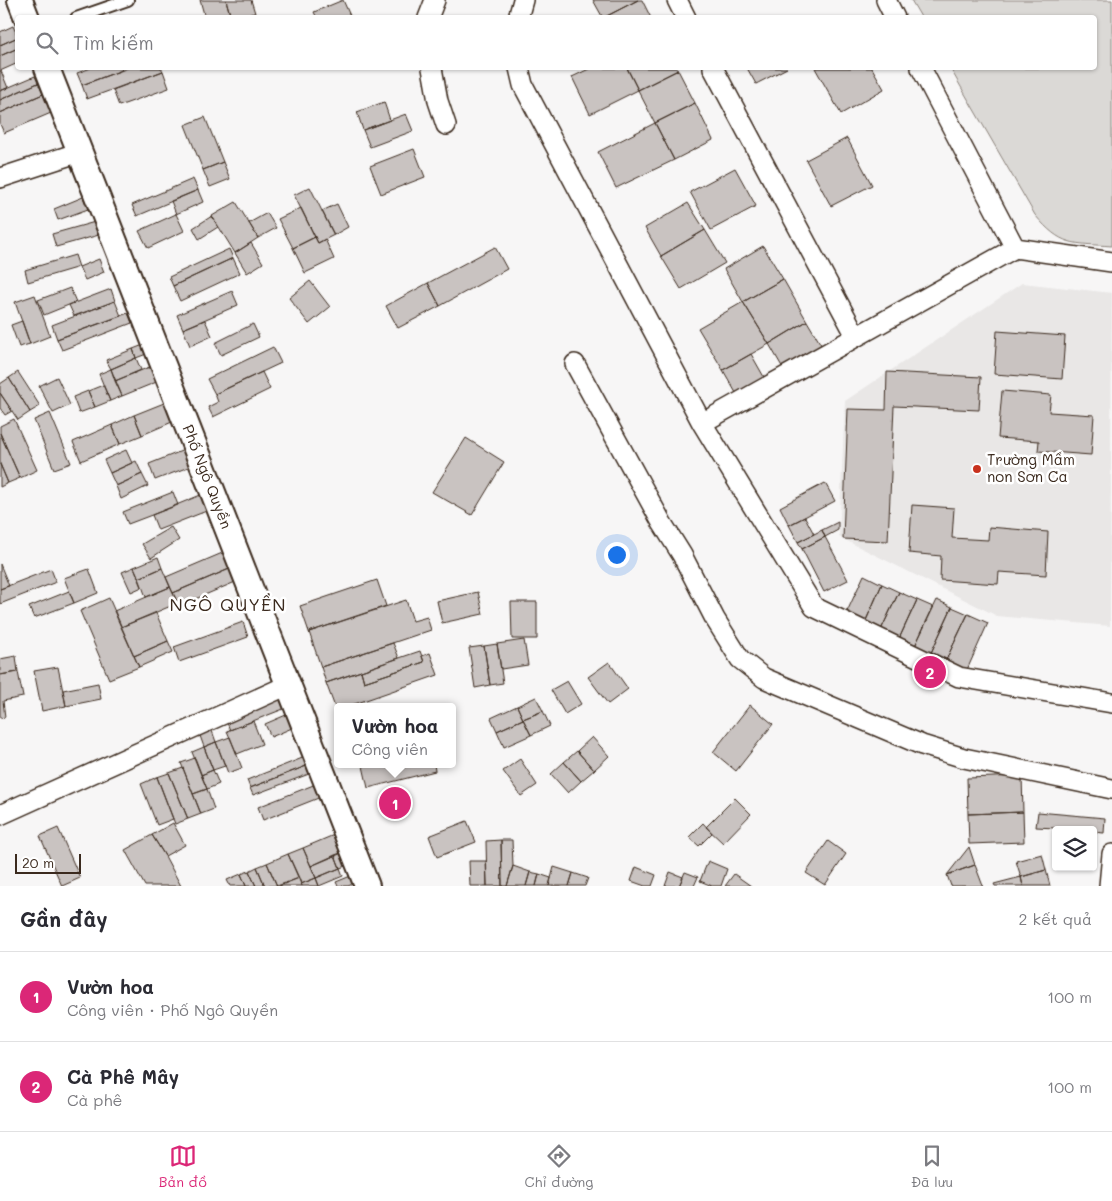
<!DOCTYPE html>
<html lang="vi">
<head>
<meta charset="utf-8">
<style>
  body { margin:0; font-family:Mali,sans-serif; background:#f2f2f3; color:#2b2b33 }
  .controls { position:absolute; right:15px; bottom:15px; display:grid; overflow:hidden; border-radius:5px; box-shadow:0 1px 4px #0004 }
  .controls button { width:45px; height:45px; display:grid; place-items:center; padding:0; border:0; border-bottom:1px solid #e1e1e2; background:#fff; color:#2b2b33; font:25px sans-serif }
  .scale { position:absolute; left:15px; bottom:12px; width:66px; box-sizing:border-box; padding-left:5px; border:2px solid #3b2a1e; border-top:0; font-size:14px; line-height:18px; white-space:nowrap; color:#3b2a1e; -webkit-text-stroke:4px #fff; paint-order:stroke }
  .you { position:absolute; left:616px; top:554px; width:18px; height:18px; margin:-12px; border:4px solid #fff; border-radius:50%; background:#1a73e8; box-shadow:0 0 0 8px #1a73e833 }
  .badge { display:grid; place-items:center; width:32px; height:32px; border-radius:50%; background:#db2777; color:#fff; font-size:16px; font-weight:700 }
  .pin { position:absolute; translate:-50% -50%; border:2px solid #fff; box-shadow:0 1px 5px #0006 }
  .popup { position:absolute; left:334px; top:703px; width:122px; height:65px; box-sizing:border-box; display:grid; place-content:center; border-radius:5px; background:#fff; filter:drop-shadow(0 1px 4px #0005); font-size:16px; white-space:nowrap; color:#7c7c81 }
  .popup b { font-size:19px; color:#2b2b33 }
  .popup::after { content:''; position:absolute; left:50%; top:100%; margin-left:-10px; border:10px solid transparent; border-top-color:#fff }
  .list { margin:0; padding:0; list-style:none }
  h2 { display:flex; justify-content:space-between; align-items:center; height:65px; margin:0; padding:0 20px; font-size:21px }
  h2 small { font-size:16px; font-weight:400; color:#7c7c81 }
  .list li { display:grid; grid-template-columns:32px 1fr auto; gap:15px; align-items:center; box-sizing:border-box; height:90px; padding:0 20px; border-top:1px solid #e1e1e2 }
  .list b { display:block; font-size:19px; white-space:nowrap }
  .list p { margin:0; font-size:16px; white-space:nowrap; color:#7c7c81 }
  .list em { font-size:16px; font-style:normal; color:#7c7c81 }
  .icon { flex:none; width:28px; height:28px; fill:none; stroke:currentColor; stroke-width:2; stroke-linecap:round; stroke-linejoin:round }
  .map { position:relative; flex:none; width:1112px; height:886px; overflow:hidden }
  .search { position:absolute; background:#fff; box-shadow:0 1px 4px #0004; left:15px; right:15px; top:15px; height:55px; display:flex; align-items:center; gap:12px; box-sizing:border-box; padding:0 18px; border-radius:5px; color:#7c7c81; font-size:19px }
  .sheet { height:245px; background:#fff }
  nav { display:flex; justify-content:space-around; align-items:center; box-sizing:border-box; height:70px; border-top:1px solid #e1e1e2; background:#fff; font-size:14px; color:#7c7c81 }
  nav a { display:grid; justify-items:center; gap:2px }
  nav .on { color:#db2777 }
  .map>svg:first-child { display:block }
  .built { fill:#e9e7e6 }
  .green { fill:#dbd9d6; stroke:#8b827a }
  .building { fill:#c9c3c1; stroke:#3b2a1e }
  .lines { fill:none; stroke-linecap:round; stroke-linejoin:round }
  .service-casing { stroke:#3b2a1e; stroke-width:14 }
  .minor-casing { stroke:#3b2a1e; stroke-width:22 }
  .tertiary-casing { stroke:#3b2a1e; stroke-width:28 }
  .service { stroke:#fff; stroke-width:10 }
  .minor { stroke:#fff; stroke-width:19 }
  .tertiary { stroke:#fff; stroke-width:24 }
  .poi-dot { fill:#c8321e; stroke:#fff; stroke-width:2 }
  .labels { text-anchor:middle; stroke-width:5; stroke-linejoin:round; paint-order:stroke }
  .poi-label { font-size:15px; fill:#3b2a1e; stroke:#fff; text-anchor:start }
  .street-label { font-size:15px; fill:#3b2a1e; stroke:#fff }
  .quarter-label { font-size:18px; letter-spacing:1px; fill:#3b2a1e; stroke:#fff }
</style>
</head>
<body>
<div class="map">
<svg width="1112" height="886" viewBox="0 0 1112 886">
  <rect width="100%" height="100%" fill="#f7f6f6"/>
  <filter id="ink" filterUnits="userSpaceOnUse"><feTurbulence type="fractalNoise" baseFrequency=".02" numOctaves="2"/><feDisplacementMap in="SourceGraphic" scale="10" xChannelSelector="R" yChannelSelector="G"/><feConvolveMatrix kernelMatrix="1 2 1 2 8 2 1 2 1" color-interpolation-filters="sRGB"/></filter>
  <g filter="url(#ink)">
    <path class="built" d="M1022 283 1112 293 1110 626 997 616 839 537 845 401Z"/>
    <path class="green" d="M911 0H1112V246C1072 243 1062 247 1035 215L950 68H1094V18L921 17Z"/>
    <path class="building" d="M200 0H226L231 18H205Z
      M226 0H251L255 13 231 18Z
      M343 0 351 18H317L314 12Z
      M593 0H638L603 18Z
      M638 0H642L651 18H603Z
      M13 26 18 37 0 45V32Z
      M18 37V48L0 56V45Z
      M18 48V63L0 71V56Z
      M91 68H121L122 70 82 85 77 73Z
      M128 68H161L163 71 87 99 82 85Z
      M591 68H627L638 90 590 114 572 77Z
      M627 68H677L678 70 638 90Z
      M747 68H787L756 84Z
      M815 68H872L884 89 841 114Z
      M678 70 695 103 655 123 638 90Z
      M1 71 8 88 0 91V72Z
      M163 71 169 88 119 106 113 90Z
      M35 76 38 83 0 100V91Z
      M38 83 43 94 0 113V100Z
      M43 94 51 113 4 133 0 124V113Z
      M384 102 390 120 363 130 357 112Z
      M695 103 713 140 674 160 655 123Z
      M406 114 413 131 370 147 363 130Z
      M205 117 223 162 203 170 185 125Z
      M655 123 674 160 616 188 598 152Z
      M847 138 872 185 831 206 806 160Z
      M414 149 425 177 381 194 370 166Z
      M223 162 230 179 210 187 203 170Z
      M735 168 756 206 711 230 690 192Z
      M193 179 198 190 137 216 132 205Z
      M310 187 334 235 318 243 294 195Z
      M198 190 203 202 176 214 171 201Z
      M83 197 88 209 58 220 54 209Z
      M236 202 258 238 235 253 212 216Z
      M688 203 705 230 661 256 645 228Z
      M337 204 348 227 334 235 322 211Z
      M301 208 315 237 293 248 278 219Z
      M267 213 276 228 258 238 249 223Z
      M176 214 184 231 148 248 139 231Z
      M212 216 218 227 199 239 193 228Z
      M95 222 99 235 56 247 52 234Z
      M705 230 725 263 681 289 661 256Z
      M315 237 318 243 325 239 334 259 305 273 293 248Z
      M251 243 263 263 247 273 235 253Z
      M763 246 783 279 743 302 724 269Z
      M495 247 507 269 440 306 428 283Z
      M229 249 233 258 173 286 169 277Z
      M75 255 79 267 28 282 25 270Z
      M233 258 240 273 180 301 173 286Z
      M99 259 104 272 85 280 79 267Z
      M783 279 807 321 769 344 743 302Z
      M310 281 330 307 309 324 289 298Z
      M428 283 440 306 398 328 386 306Z
      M70 288 76 302 44 315 38 300Z
      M111 289 115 301 74 316 69 305Z
      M232 291 238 305 183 329 177 315Z
      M35 295 50 336 30 344 15 302Z
      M115 301 121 316 57 339 52 325Z
      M743 302 769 344 723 370 698 328Z
      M128 313 132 323 62 350 57 339Z
      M205 320 212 336 190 346 183 329Z
      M22 321 30 344 19 347 11 325Z
      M807 321 823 348 784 370 769 344Z
      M253 324 259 337 221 355 215 343Z
      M997 331 1065 336 1062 379 994 374Z
      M146 344 149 353 136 358 133 349Z
      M273 347 281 363 215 394 207 379Z
      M133 349 136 358 111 369 106 360Z
      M751 354 768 384 740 400 723 370Z
      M136 358 141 370 115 381 111 369Z
      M152 366 159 381 122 396 115 381Z
      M111 369 122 396 110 401 99 374Z
      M18 372 40 406 30 412 9 378Z
      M262 372 270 389 213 417 208 407 218 402 215 394Z
      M887 372 981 377 979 410 894 406 888 541 843 539 848 409 886 410Z
      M57 377 70 405 53 413 39 386Z
      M9 378 30 412 18 420 0 393V384Z
      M103 385 110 401 95 407 88 391Z
      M88 391 95 407 79 413 73 397Z
      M1002 391 1051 395 1049 412 1094 415 1091 455 1038 451 1039 441 998 438Z
      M0 393 12 411 5 415 0 408Z
      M164 403 172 422 142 435 134 415Z
      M50 413 71 463 54 469 34 420Z
      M134 415 142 435 120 444 112 425Z
      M14 419 37 470 20 478 0 433V426Z
      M112 425 120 444 81 461 73 442Z
      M0 433 20 478 8 483 0 464Z
      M466 438 504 462 472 515 432 492Z
      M126 450 132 463 110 473 104 460Z
      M184 450 191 466 155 480 149 464Z
      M136 461 142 474 116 486 110 473Z
      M0 464 8 483 0 487Z
      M142 474 148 486 121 499 116 486Z
      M825 483 835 501 789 525 780 507Z
      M173 492 178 505 128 524 123 512Z
      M203 494 209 510 158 530 152 515Z
      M912 505 954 508 952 538 988 540 989 527 1048 532 1046 575 999 572 998 584 940 580 941 556 909 553Z
      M805 517 814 534 798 542 789 525Z
      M838 522V530L825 537 822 530Z
      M171 527 179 540 151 558 142 544Z
      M822 530 825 537 802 549 798 542Z
      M825 537 848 580 824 592 802 549Z
      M227 551 234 567 173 593 166 577Z
      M158 557 162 568 139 578 134 567Z
      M0 564 9 586 0 589Z
      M134 567 142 587 131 592 122 572Z
      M234 567 240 580 179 606 173 593Z
      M162 568 170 587 146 597 139 578Z
      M51 569 56 582 0 604V589Z
      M89 569 98 593 74 603 64 578Z
      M864 575 882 584 864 625 845 616Z
      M377 580 386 606 309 632 300 606Z
      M882 584 899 592 880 632 864 625Z
      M170 587 178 603 121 627 114 611Z
      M69 591 74 603 34 618 29 607Z
      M478 592 483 614 442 623 437 601Z
      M899 592 917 600 898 641 880 632Z
      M109 598 139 667 109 679 80 611Z
      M406 600 413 621 427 617 431 630 321 667 309 632Z
      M917 600 933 607 914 648 898 641Z
      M937 600 952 607 930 655 914 648Z
      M511 602H537V639H512Z
      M952 607 968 614 945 662 930 655Z
      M156 613 168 641 134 656 121 627Z
      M968 614 988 623 966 672 945 662Z
      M243 622 248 637 179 662 174 647Z
      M524 640 528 665 501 669 497 644Z
      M168 641 173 652 139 667 134 656Z
      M393 643 399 658 326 683 321 667Z
      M497 644 503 683 490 685 484 646Z
      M484 646 490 685 475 688 469 648Z
      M420 651 424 662 364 682 361 671Z
      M430 653 438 675 346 707H338L336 710 326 683 361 671 364 682 424 662 422 656Z
      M16 656 18 672 0 675V659Z
      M609 662 628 689 608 704 588 677Z
      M58 667 66 706 42 711 34 671Z
      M18 672 23 697 3 701 5 717 0 718V675Z
      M567 681 581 704 565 714 551 690Z
      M98 683 101 699 66 706 63 690Z
      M286 692 291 706 230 730 224 716Z
      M536 697 543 711 523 719 517 706Z
      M750 705 773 724 736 771 713 752Z
      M517 706 523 719 497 731 491 718Z
      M543 711 550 726 531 735 523 719Z
      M293 712 299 725 271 737 265 724Z
      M523 719 531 735 504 747 497 731Z
      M253 721 262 744 237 754 227 731Z
      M211 728 216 742 204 747 199 733Z
      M230 737 242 768 228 773 216 742Z
      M592 737 609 756 594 770 577 751Z
      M216 742 225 766 213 770 204 747Z
      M204 747 213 770 201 775 192 752Z
      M577 751 594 770 581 781 564 762Z
      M310 755 314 763 250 788 247 780Z
      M195 758 207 789 193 794 181 763Z
      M520 759 537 785 521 796 503 771Z
      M564 762 581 781 568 793 551 774Z
      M314 763 317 771 253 795 250 788Z
      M371 764H434L435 771 368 788 363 766Z
      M183 768 201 814 188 819 169 773Z
      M213 770 219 784 207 789 201 775Z
      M169 773 188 819 175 824 157 777Z
      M1022 776 1023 812 968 814 967 778Z
      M157 777 173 819 157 825 141 784Z
      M321 782 326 795 263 820 258 807Z
      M207 789 214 809 201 814 193 794Z
      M735 798 751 814 723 843 706 827Z
      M1023 812 1024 842 969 844 968 814Z
      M1038 812 1105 818 1104 833 1093 832V830L1036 827Z
      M467 821 476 842 437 857 429 836Z
      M173 823 185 845 165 856 152 835Z
      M703 823 712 833 699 846 689 837Z
      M58 828 80 878 62 886 40 836Z
      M341 832 349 850 311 866 303 848Z
      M152 835 165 856 181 886H145L125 850Z
      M501 840H512L513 866 507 886H502Z
      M501 840 502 886H487L486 841Z
      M828 841 846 854 825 885 806 873Z
      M969 847 975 865 947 875Z
      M303 848 316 878 301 884 288 854Z
      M349 850 354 863 340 868 335 855Z
      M288 854 299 878 277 886 267 863Z
      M1042 854 1046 870 1021 877 1016 861Z
      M335 855 340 868 316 878 311 866Z
      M469 861H486L487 886H470Z
      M708 861 727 869 721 886H712L700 881Z
      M267 863 277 886H265L257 867Z
      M975 865 983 886H951L947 875Z
      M513 866 530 872 526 886H507Z
      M257 867 265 886H256L249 871Z
      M554 867 573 873 569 886H549Z
      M636 867 656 875 652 886H645L631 881Z
      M340 868 343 876 319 886 316 878Z
      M1046 870 1050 886H1023L1021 877Z
      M249 871 256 886H246L241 874Z
      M530 872 539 874 536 886H526Z
      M670 872 683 877 679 886H665Z
      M685 872 698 877 694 886H679Z
      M358 873 362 880 348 886H338L336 882Z
      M573 873 588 878 585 886H569Z
      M241 874 246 886H230L227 880Z
      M539 874 551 878 549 886H536Z
      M734 874 751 886H725Z
      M1021 877 1023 886H995L994 884Z
      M299 878 302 886H279Z
      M316 878 319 886H302L301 884Z"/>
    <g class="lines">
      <g class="service-casing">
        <path id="service" d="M76 18 128 0"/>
      </g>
      <g class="minor-casing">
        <path id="minor" d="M677 0 686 18
          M886 0 895 18
          M428 18 435 0
          M518 18 523 0
          M432 68 438 101 446 125
          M519 68 523 85 702 423
          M713 68 856 336
          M921 68 1015 248
          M0 178 80 152
          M1112 262 1015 248 702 423 814 607 959 677 1112 703
          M575 364 662 523 682 555 715 619 740 659 764 678 922 745 964 758 1112 789
          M0 815 288 685
          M1109 886 1112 854"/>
      </g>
      <g class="tertiary-casing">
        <g id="tertiary">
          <path d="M20 0 27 18"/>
          <path id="s1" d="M47 68 367 886"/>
        </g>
      </g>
      <use href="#service" class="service"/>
      <use href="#minor" class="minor"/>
      <use href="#tertiary" class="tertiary"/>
    </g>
  </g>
  <circle class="poi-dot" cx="977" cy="469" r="5"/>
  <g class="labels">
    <g class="poi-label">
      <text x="987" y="465">Trường Mầm<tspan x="987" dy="17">non Sơn Ca</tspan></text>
    </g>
    <g class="street-label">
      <text dy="5" stroke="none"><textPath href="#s1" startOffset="439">Phố Ngô Quyền</textPath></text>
    </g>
    <g class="quarter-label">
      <text x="228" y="611">NGÔ QUYỀN</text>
    </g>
  </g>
</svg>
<div class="controls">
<button><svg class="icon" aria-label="layers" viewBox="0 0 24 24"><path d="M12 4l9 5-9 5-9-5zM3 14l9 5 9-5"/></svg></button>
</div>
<div class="scale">20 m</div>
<div class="you"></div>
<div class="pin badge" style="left:395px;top:803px">1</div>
<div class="popup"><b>Vườn hoa</b>Công viên</div>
<div class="pin badge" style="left:930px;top:672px">2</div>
<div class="search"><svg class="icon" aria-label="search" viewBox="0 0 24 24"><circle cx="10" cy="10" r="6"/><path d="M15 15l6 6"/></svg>Tìm kiếm</div>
</div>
<section class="sheet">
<h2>Gần đây<small>2 kết quả</small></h2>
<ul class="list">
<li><span class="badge">1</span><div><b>Vườn hoa</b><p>Công viên · Phố Ngô Quyền</p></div><em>100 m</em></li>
<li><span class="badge">2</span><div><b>Cà Phê Mây</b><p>Cà phê</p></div><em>100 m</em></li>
</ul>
</section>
<nav>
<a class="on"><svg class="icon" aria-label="map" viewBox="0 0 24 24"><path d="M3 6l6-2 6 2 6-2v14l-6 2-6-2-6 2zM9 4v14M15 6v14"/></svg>Bản đồ</a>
<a><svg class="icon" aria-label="directions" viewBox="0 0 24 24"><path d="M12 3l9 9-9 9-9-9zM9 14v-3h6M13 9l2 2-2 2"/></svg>Chỉ đường</a>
<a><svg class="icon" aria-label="saved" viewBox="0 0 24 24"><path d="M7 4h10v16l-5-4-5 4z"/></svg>Đã lưu</a>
</nav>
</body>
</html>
